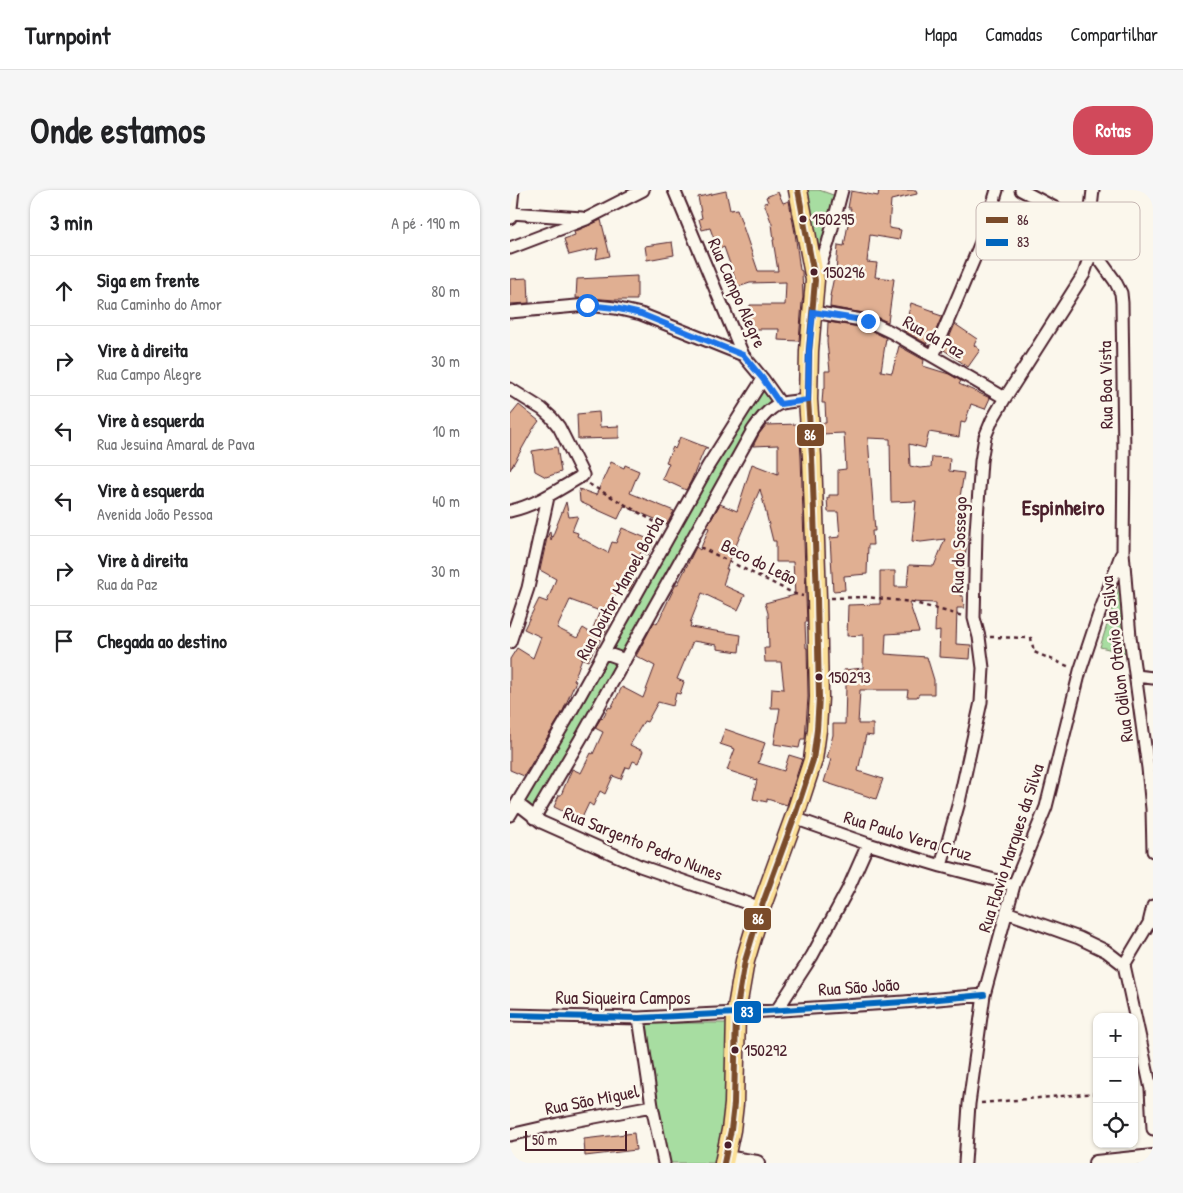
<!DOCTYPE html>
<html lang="pt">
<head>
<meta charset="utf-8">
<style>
  body { margin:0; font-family:"Patrick Hand",sans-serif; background:#f6f6f6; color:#202124 }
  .controls { position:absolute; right:15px; bottom:15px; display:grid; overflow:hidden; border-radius:10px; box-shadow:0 1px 4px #0004 }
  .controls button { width:45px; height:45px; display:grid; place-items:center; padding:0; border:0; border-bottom:1px solid #e0e0e0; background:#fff; color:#202124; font:25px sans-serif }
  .scale { position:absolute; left:15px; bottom:12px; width:102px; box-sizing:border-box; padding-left:5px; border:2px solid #4a1f2b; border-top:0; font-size:14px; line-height:18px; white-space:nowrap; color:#4a1f2b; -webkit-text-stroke:4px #fbf7ec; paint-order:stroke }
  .stop { position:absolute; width:15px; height:15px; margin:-11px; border:4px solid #1a73e8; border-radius:50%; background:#fff }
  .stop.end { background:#1a73e8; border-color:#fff; box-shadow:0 1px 5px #0008 }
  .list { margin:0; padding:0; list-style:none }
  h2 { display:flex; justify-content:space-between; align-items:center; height:65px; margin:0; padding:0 20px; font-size:21px }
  h2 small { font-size:16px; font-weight:400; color:#757577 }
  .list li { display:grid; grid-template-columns:32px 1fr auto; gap:15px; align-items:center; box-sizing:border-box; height:70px; padding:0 20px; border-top:1px solid #e0e0e0 }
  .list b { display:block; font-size:19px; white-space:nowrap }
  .list p { margin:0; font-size:16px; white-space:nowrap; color:#757577 }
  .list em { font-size:16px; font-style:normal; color:#757577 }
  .icon { flex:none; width:28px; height:28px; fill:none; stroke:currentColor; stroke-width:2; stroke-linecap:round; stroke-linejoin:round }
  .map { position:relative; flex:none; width:643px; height:973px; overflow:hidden; border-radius:20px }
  header { display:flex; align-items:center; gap:30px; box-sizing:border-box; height:70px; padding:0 25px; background:#fff; border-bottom:1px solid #e0e0e0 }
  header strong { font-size:24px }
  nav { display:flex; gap:28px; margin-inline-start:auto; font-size:18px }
  .intro { display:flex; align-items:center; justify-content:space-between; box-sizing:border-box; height:120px; padding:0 30px }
  h1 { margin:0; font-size:35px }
  .button { padding:12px 22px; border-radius:20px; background:#d1495b; color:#fff; font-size:18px; font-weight:700 }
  main { display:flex; gap:30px; padding:0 30px }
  aside { flex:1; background:#fff; border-radius:20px; box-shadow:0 1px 4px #0004 }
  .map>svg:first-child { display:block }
  .green { fill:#a7dda1; stroke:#787e66 }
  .building { fill:#e0af92; stroke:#4a1f2b; fill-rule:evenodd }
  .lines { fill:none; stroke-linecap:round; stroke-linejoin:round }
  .minor-casing { stroke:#4a1f2b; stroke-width:15 }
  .tertiary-casing { stroke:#4a1f2b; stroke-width:18 }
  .primary-casing { stroke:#4a1f2b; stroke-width:21 }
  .path { stroke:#4a1f2b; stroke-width:2.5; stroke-dasharray:4 4; stroke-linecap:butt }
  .minor { stroke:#fbf7ec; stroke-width:11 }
  .tertiary { stroke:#fbf7ec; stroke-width:14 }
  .primary { stroke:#fbdf96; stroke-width:18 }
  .bus-1-casing { stroke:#fbf7ec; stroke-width:10 }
  .bus-2-casing { stroke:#fbf7ec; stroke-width:10 }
  .bus-1 { stroke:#7a4b2a; stroke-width:6 }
  .bus-2 { stroke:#0065bd; stroke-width:6 }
  .route { stroke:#1a73e8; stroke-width:6 }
  .bus-dot { fill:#4a1f2b; stroke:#fbf7ec; stroke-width:2 }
  .labels { text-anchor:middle; stroke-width:5; stroke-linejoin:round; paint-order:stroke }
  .bus-label { font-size:17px; fill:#4a1f2b; stroke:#fbf7ec; text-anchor:start }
  .street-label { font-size:18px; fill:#4a1f2b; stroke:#fbf7ec }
  .district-label { font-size:22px; font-weight:bold; fill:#4a1f2b; stroke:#fbf7ec }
  .key { fill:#fbf7ec; stroke:#c6b6b2; stroke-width:1 }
  .key-label { font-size:14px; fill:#4a1f2b }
  .line-badge { stroke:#fbf7ec; stroke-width:2 }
  .badge-label { font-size:14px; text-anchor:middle; font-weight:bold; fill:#fff }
</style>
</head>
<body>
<header>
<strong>Turnpoint</strong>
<nav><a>Mapa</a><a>Camadas</a><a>Compartilhar</a></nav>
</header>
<div class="intro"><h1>Onde estamos</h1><a class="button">Rotas</a></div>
<main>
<aside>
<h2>3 min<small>A pé · 190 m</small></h2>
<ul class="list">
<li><svg class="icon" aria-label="ahead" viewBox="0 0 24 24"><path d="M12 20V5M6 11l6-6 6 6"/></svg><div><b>Siga em frente</b><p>Rua Caminho do Amor</p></div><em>80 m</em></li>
<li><svg class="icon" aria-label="right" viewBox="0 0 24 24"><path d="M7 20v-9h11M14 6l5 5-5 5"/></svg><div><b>Vire à direita</b><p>Rua Campo Alegre</p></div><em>30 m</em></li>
<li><svg class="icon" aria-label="left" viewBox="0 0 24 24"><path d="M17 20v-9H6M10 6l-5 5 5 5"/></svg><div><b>Vire à esquerda</b><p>Rua Jesuina Amaral de Pava</p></div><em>10 m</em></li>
<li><svg class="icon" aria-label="left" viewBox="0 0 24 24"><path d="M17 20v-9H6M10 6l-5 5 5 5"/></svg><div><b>Vire à esquerda</b><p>Avenida João Pessoa</p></div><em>40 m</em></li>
<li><svg class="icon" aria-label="right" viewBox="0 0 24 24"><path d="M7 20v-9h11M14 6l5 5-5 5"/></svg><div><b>Vire à direita</b><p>Rua da Paz</p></div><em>30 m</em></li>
<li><svg class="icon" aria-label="arrive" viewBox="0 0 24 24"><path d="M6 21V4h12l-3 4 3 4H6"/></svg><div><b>Chegada ao destino</b></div></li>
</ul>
</aside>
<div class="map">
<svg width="643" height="973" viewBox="0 0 643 973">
  <rect width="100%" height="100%" fill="#fbf7ec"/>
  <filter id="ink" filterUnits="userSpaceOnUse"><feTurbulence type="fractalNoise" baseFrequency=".02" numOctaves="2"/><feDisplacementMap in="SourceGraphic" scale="10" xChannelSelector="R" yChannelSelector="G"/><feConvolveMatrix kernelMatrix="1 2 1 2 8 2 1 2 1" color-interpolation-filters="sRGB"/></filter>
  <g filter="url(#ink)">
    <path class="green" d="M291 0H309L326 6 308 77Z
      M255 192 267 215 251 231 31 631 9 623 200 278Z
      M617 372 624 465 590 457Z
      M137 833H222L212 973H153Z"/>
    <path class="building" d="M369 0H406L407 4 381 10 379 38 391 40 389 50 360 45 357 72 367 73 365 87 384 89 378 132 359 124 320 117 321 106H320L325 82 326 83 328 55 334 56 341 18H338L341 1 368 6Z
      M216 1 220 20 227 19 248 81H268L263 50H264L262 34 254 13 258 12 256 7 268 2 273 13 279 11 285 43 290 80 292 81 293 108 292 112 289 151 268 150 269 139H239L240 115H275L276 92 240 93 228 97 214 57 208 60 200 38 192 40 189 29 192 28 188 7Z
      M91 30 100 66 86 69 88 58 59 65 54 49 65 45 64 42Z
      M162 52 164 65 137 70 135 56Z
      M127 86V110H105L78 108H66L67 89Z
      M18 88 19 113 0 114V89Z
      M401 113 424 121 423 123 432 126 421 152 417 149V154L394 141Z
      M318 132 356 138 376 148 371 181 382 183 389 156 414 170 413 176 439 184 451 191 449 194 480 208 475 219 461 214 455 233 451 232 449 247 419 242 415 258 399 254 400 276 410 278 421 277 422 267 440 268 439 281 454 283 448 319H449L447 345 456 346 455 354H457L453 377 451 406H453L454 418H447L446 454 461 455 460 469 429 467 430 441 425 442 426 413 399 412 409 442 376 444 375 464 417 467 424 490V504H409L407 507H397L398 500H350L348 534H363V546L356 545 348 581 373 589 366 609 314 592 321 569 317 568 323 545V534H335L336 496 334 480 353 478V445L337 446 338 415 370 414V381H385V397H397L399 375 424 376 435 349 411 352 402 351 406 311 381 312 380 249 358 248 365 341H362L363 355H358L357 384 334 386 335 400 323 401 320 348 330 347 328 322H318L317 308H319V305H328V280L336 279 334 243 311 244 310 233H316L315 213H312L313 199H315V181H320L317 152Z
      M445 134 467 149 464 155 470 160 458 177 434 160Z
      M9 215 29 231 23 239 0 280V226Z
      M89 222 90 237 109 236V248L68 249 67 224Z
      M289 234 291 268 296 408 297 432H295L296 458H297L298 507 295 549H291L289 558 264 554 270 518H261L262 498 274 499 271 472H255L254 458H259L258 423 255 413 285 405 283 372H266V351H263L250 299 216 379H218L213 395 235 405 228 420 192 403 180 433 181 434 180 437 231 445 229 462 207 459V455L183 451 167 489 174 492 170 504 166 503 163 516 148 512 137 532 134 531 120 555 133 561 128 573 123 571 120 578 116 577 111 589 103 586 95 604 90 601 83 616 79 613 71 630 44 617 49 605H51L62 579 71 583 81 563 83 564 93 542 85 538 91 528 92 529 99 517 101 518 112 497 133 508 145 476 126 466 144 432 147 434 166 394H168L186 357 190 360 199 338 197 337 210 314 227 321 242 274 268 284V255L243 256 249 244 256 235Z
      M170 247 198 258H195L181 291 176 300 152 289 159 273 156 272 163 257 165 259Z
      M47 257 51 282 36 287 25 281 22 261Z
      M101 272 114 278 115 275 129 281 120 303 164 321 157 334 114 316 108 329 70 312 69 299 86 305Z
      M56 312 59 327 68 326 62 341 68 343 67 346 98 363 102 352 106 353 112 338 143 351 138 365 131 362 121 390 124 391 119 401 110 396 100 417 106 419 95 443H94L86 458 85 457 78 471 72 468 64 490 66 491 52 523 14 586 0 580V469L7 458 23 468 31 447 14 439 29 409 37 412 46 389 30 380 37 348 40 341 41 350ZM60 410 90 421 81 443 73 438 67 448 47 438Z
      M215 539 255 553 248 573 274 581 279 565 292 569 277 615 257 609V612L243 609 247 590 217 580 225 559 210 554Z
      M124 943 126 960 75 966 74 949Z"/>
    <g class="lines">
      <g class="minor-casing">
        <path id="minor" d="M164 0 233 165 253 189 270 213
          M511 0 579 36
          M583 0 579 36 582 59 605 91 611 103 612 113 614 263 613 362 620 447 638 578 642 619 643 661
          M1 23 72 28
          M0 28 3 0
          M0 58 76 29 133 0
          M306 87 318 53 332 0
          M0 122 77 115 105 118 131 124 233 165
          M303 122 358 131 381 142 495 208
          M423 166 472 50 487 0
          M0 199 32 219 41 227 49 237 73 285 72 286C49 299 27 315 0 321
          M0 452 18 398 38 307
          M93 462 115 470
          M626 486 643 488
          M8 614 31 632 130 676 251 718
          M0 625 55 532 198 276 253 189
          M24 628 74 543 243 240C250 230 258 219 269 214 277 211 289 211 298 210
          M284 628 358 654 431 676 504 695
          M431 676 449 612 471 512 473 478 469 447 464 428 466 342 471 271 475 247 482 230 495 208 574 84 582 59
          M496 722 569 748 596 761 614 775 641 899 643 939
          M614 775 639 733 643 716
          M267 820 302 766 338 699 358 654
          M0 825 129 828 226 823 394 812 474 805
          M129 828 142 916 154 973
          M0 945 48 934 142 916
          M455 973 459 914 474 805 504 695 536 617 570 481 588 427 611 365"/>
      </g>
      <g class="tertiary-casing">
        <path id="tertiary" d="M215 968 247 973
          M586 973 643 967"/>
      </g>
      <g class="primary-casing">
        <path id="primary" d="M214 973 221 940 224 914 226 823 235 771 251 718 284 628 303 570 307 540 309 507 307 408 302 267 298 210 299 161 305 90 288 0"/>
      </g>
      <path class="path" d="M79 294 152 336
        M190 357 285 404 293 406
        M321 408 357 407 401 412 453 426
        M480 447 521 448 524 462 560 477
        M471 913 587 903"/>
      <use href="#minor" class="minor"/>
      <use href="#tertiary" class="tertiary"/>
      <use href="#primary" class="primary"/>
      <g class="bus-1-casing">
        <path id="bus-1" d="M214 973 221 940 224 914 226 823 235 771 251 718 284 628 303 570 307 540 309 507 307 408 302 267 298 210 299 161 305 90 288 0"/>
      </g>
      <g class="bus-2-casing">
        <path id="bus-2" d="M0 825 129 828 226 823 394 812 474 805"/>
      </g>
      <use href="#bus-1" class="bus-1"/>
      <use href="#bus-2" class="bus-2"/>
    </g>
  </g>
  <g class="lines" filter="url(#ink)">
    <path class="route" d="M77 115 105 118 131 124 233 165 253 189 270 214 298 210 299 160 303 122 358 131"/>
  </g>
  <g class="bus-dot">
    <circle cx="293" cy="29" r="4.5"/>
    <circle cx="304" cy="82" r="4.5"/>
    <circle cx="309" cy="487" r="4.5"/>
    <circle cx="225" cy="860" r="4.5"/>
    <circle cx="218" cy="955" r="4.5"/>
  </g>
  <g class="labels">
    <g class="bus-label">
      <text x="302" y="35">150295</text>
      <text x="313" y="88">150296</text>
      <text x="318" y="493">150293</text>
      <text x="234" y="866">150292</text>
    </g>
    <g class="street-label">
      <text transform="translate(227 103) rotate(66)" y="6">Rua Campo Alegre</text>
      <text transform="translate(424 147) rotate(30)" y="6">Rua da Paz</text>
      <text transform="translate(596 195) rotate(-91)" y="6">Rua Boa Vista</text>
      <text transform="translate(449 355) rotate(-88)" y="6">Rua do Sossego</text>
      <text transform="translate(249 372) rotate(26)" y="6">Beco do Leão</text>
      <text transform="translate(110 398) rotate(-61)" y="6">Rua Doutor Manoel Borba</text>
      <text transform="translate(607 469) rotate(-97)" y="6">Rua Odilon Otavio da Silva</text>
      <text transform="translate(398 646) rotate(17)" y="6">Rua Paulo Vera Cruz</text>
      <text transform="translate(133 654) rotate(22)" y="6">Rua Sargento Pedro Nunes</text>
      <text transform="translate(501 658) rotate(-72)" y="6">Rua Flavio Marques da Silva</text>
      <text transform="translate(349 797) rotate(-4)" y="6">Rua São João</text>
      <text x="113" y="814">Rua Siqueira Campos</text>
      <text transform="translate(82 910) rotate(-11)" y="6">Rua São Miguel</text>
    </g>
    <g class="district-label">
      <text x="553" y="325">Espinheiro</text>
    </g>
  </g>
  <rect x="466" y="12" width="164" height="58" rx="8" class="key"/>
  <rect x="476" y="27" width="22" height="6" fill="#7a4b2a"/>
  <rect x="476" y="49" width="22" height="7" fill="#0065bd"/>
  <g class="key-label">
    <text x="507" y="35">86</text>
    <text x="507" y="57">83</text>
  </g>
  <g class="line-badge">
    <rect x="286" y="233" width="29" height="24" rx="5" fill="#7a4b2a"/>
    <rect x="233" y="717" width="29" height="24" rx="5" fill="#7a4b2a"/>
    <rect x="223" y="810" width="29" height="24" rx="5" fill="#0065bd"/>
  </g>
  <g class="badge-label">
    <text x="300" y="250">86</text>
    <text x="248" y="734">86</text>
    <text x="237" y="827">83</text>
  </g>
</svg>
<div class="controls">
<button>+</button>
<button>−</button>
<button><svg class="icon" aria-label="locate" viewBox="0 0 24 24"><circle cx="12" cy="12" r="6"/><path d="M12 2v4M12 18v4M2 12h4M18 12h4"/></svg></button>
</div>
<div class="scale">50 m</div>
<div class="stop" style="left:77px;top:115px"></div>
<div class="stop end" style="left:358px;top:131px"></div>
</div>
</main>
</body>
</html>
